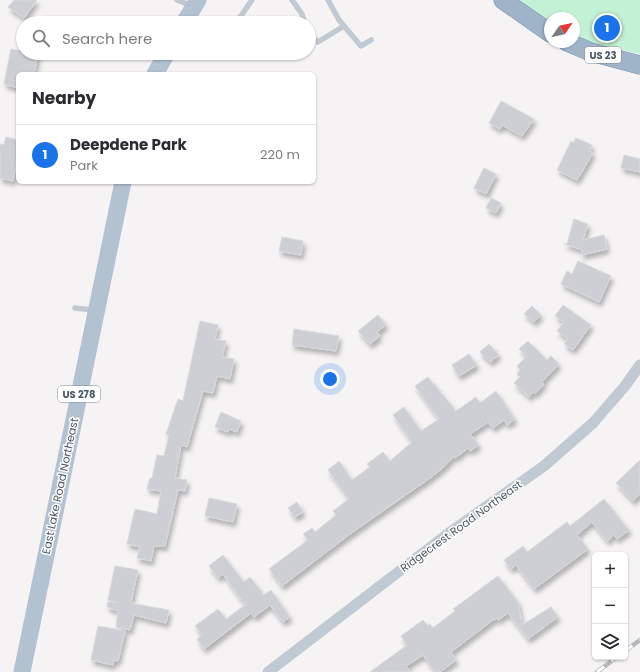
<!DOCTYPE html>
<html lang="en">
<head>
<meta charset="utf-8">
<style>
  body { margin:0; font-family:Poppins,sans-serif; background:#f7f7f7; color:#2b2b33 }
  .controls { position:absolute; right:12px; bottom:12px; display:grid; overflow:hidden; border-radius:6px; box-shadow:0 1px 3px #0004 }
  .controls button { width:36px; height:36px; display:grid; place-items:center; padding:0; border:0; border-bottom:1px solid #e1e1e2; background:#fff; color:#2b2b33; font:20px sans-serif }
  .compass { position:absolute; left:544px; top:12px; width:36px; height:36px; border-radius:50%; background:#fff; box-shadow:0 1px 3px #0004; rotate:56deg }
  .you { position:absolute; left:330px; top:379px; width:14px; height:14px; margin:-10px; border:3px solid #fff; border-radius:50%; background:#1a73e8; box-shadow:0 0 0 6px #1a73e833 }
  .badge { display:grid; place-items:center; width:26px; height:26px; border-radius:50%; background:#1a73e8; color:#fff; font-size:13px; font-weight:700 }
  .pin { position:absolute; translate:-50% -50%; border:2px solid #fff; box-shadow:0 1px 4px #0006 }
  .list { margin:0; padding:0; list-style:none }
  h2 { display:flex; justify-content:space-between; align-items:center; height:52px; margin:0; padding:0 16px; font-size:17px }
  h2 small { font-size:13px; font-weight:400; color:#7c7c81 }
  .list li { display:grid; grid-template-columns:26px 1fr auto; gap:12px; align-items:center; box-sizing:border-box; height:60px; padding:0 16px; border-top:1px solid #e1e1e2 }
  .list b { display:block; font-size:15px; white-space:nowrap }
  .list p { margin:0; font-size:13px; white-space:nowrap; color:#7c7c81 }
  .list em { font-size:13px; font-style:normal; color:#7c7c81 }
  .icon { flex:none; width:22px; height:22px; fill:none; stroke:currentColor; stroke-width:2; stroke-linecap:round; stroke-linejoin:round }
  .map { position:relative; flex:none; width:640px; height:672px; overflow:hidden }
  .search { position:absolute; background:#fff; box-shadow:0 1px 3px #0004; left:16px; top:16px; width:300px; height:44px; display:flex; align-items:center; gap:10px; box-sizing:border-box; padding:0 14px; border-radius:22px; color:#7c7c81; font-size:15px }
  .panel { position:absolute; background:#fff; box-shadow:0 1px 3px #0004; left:16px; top:72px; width:300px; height:112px; border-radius:6px }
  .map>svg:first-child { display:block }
  .green { fill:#c3f1d5 }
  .building { fill:#cdcfd5; stroke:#d7d9de; filter:url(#shadow) }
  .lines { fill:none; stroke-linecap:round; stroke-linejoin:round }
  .trunk-casing { stroke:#7690ad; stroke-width:19 }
  .service { stroke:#c1cad2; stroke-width:5.5 }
  .minor { stroke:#c1cad2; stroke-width:11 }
  .primary { stroke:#b3c2d1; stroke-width:17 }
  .trunk { stroke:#9fb4c9; stroke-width:18 }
  .rail-casing { stroke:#b5b8bd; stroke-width:4.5 }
  .rail { stroke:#fff; stroke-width:3; stroke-dasharray:9; stroke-linecap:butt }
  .labels { text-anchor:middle; stroke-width:3; stroke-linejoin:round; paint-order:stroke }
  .shield { fill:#fff; stroke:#808990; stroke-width:1 }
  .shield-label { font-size:10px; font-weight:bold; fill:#4a5661 }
  .street-label { font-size:11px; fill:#4a5661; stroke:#fff }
</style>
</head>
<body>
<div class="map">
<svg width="640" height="672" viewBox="0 0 640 672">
  <defs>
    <filter id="shadow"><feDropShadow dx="2.5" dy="4.5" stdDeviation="2" flood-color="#0004"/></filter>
  </defs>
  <rect width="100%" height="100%" fill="#f5f3f3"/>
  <path class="green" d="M521 0H640V54L585 41 574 35V18H550V22Z"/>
  <path class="building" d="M14 0H37L24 18 8 7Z
    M11 49 38 54 34 74H18V88L4 84Z
    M501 101 534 119 522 136 502 125 500 129 489 123Z
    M6 137 18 140V156L13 181 0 178V144L4 145Z
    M576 138 592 145 589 151 593 153 577 180 557 170 571 141 573 143Z
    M624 155 640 159V172L621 168Z
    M484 168 496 174 486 194 474 188Z
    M491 198 501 203 496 213 486 208Z
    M574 219 588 224 583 240 604 235 607 249 581 255 583 250 564 244H567Z
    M282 237 303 241 301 255 279 251Z
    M578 261 611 276 599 302 561 284 567 271 572 274Z
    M563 305 591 325 573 350 564 344 568 339 557 331 564 322 555 316Z
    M532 306 541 315 534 322 524 314Z
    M378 315 386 325 377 332 380 336 370 344 358 331Z
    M200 321 218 325 215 339 226 341 222 357 234 359 230 379 217 376 213 393 203 391 187 447 181 445 175 478 187 480 185 491 178 490 165 546H154L151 561 137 558 140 547 127 544 135 509 157 514 161 491 147 489 150 478H152L157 455 164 456 169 435 166 434 178 399 183 401Z
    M294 329 339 336 336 351 292 345Z
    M528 341 547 360 551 356 559 364 542 382 544 384 535 394 533 392 529 397 514 383 520 377 517 374 520 370 517 366 527 356 519 349Z
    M489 344 499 355 490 362 480 352Z
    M469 354 477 365 459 376 452 365Z
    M428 377 456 411 476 397 480 403 496 391 515 419 507 425 504 420 493 428 488 422 470 434 479 445 470 451 468 448 455 458 454 456 444 467 430 478 350 534 282 586 269 569 308 540 303 534 312 528 315 532 336 515 333 511 349 499 328 470 339 461 352 480 370 467 367 464 383 452 390 461 412 442 393 415 404 407 421 431 439 419 415 386Z
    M221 412 241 421 237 432 229 429 228 432 215 427Z
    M640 460V494L633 501 616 483Z
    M209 498 237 504 233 522 205 516Z
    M604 499 629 530 617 539 614 535 607 541 592 522 577 535 588 549 534 589 516 565 511 569 504 560 523 546 527 552 567 522 570 526Z
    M297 502 303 512 295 517 288 508Z
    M223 555 244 582 250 577 264 595 271 590 290 617 283 622 270 605 254 617 251 613 204 649 197 639 202 635 195 626 218 609 226 619 245 605 223 574 218 578 209 566Z
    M115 566 138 570 131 602 135 603 134 604 169 610 166 623 134 615 130 630 116 627 118 611 107 607 108 602 119 603 108 600Z
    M498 576 518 602 522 625 551 607 558 617 528 639 508 613 498 620 497 618 493 620 451 652 456 660 440 672H435L423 655 406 666 410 672H370L407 645 401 636 423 620 428 626 430 624 433 628 455 611 453 609Z
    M98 626 125 631 118 661 114 660 113 665 91 660Z"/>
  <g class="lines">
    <g class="trunk-casing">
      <path id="trunk" d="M503 0 550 33
        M567 42 591 52 640 65"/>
    </g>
    <path class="service" d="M177 0 192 6
      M292 0 302 14 305 23
      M328 0 339 20 361 46 371 40
      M191 15 208 23
      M236 23 252 0
      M309 35 318 42 344 26
      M75 308 94 310"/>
    <path class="minor" d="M268 672 449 533 544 466 593 423 625 386 640 365"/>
    <path class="primary" d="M184 23 198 0
      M155 74 167 53
      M22 672 123 182"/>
    <use href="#trunk" class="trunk"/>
    <g class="rail-casing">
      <path id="rail" d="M625 651 640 640
        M597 672 617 657"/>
    </g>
    <use href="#rail" class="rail"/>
  </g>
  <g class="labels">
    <g class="shield">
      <rect x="585" y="47" width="36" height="16" rx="3"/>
      <rect x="58" y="386" width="42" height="16" rx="3"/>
    </g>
    <g class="shield-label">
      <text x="603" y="59">US 23</text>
      <text x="79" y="398">US 278</text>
    </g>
    <g class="street-label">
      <text transform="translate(60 486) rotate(-78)" y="4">East Lake Road Northeast</text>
      <text transform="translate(461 526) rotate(-36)" y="4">Ridgecrest Road Northeast</text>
    </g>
  </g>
</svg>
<div class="controls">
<button>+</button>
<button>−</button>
<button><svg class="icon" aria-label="layers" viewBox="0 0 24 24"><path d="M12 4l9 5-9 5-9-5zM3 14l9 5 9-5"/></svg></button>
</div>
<svg class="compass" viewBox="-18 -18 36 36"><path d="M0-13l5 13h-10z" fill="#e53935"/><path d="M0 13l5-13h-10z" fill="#7c7c81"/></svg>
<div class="you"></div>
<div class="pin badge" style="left:607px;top:28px">1</div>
<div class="search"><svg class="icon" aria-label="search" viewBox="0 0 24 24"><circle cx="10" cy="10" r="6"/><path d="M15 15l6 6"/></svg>Search here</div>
<section class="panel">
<h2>Nearby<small></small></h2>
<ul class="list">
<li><span class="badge">1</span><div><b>Deepdene Park</b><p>Park</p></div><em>220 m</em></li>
</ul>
</section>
</div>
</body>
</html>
